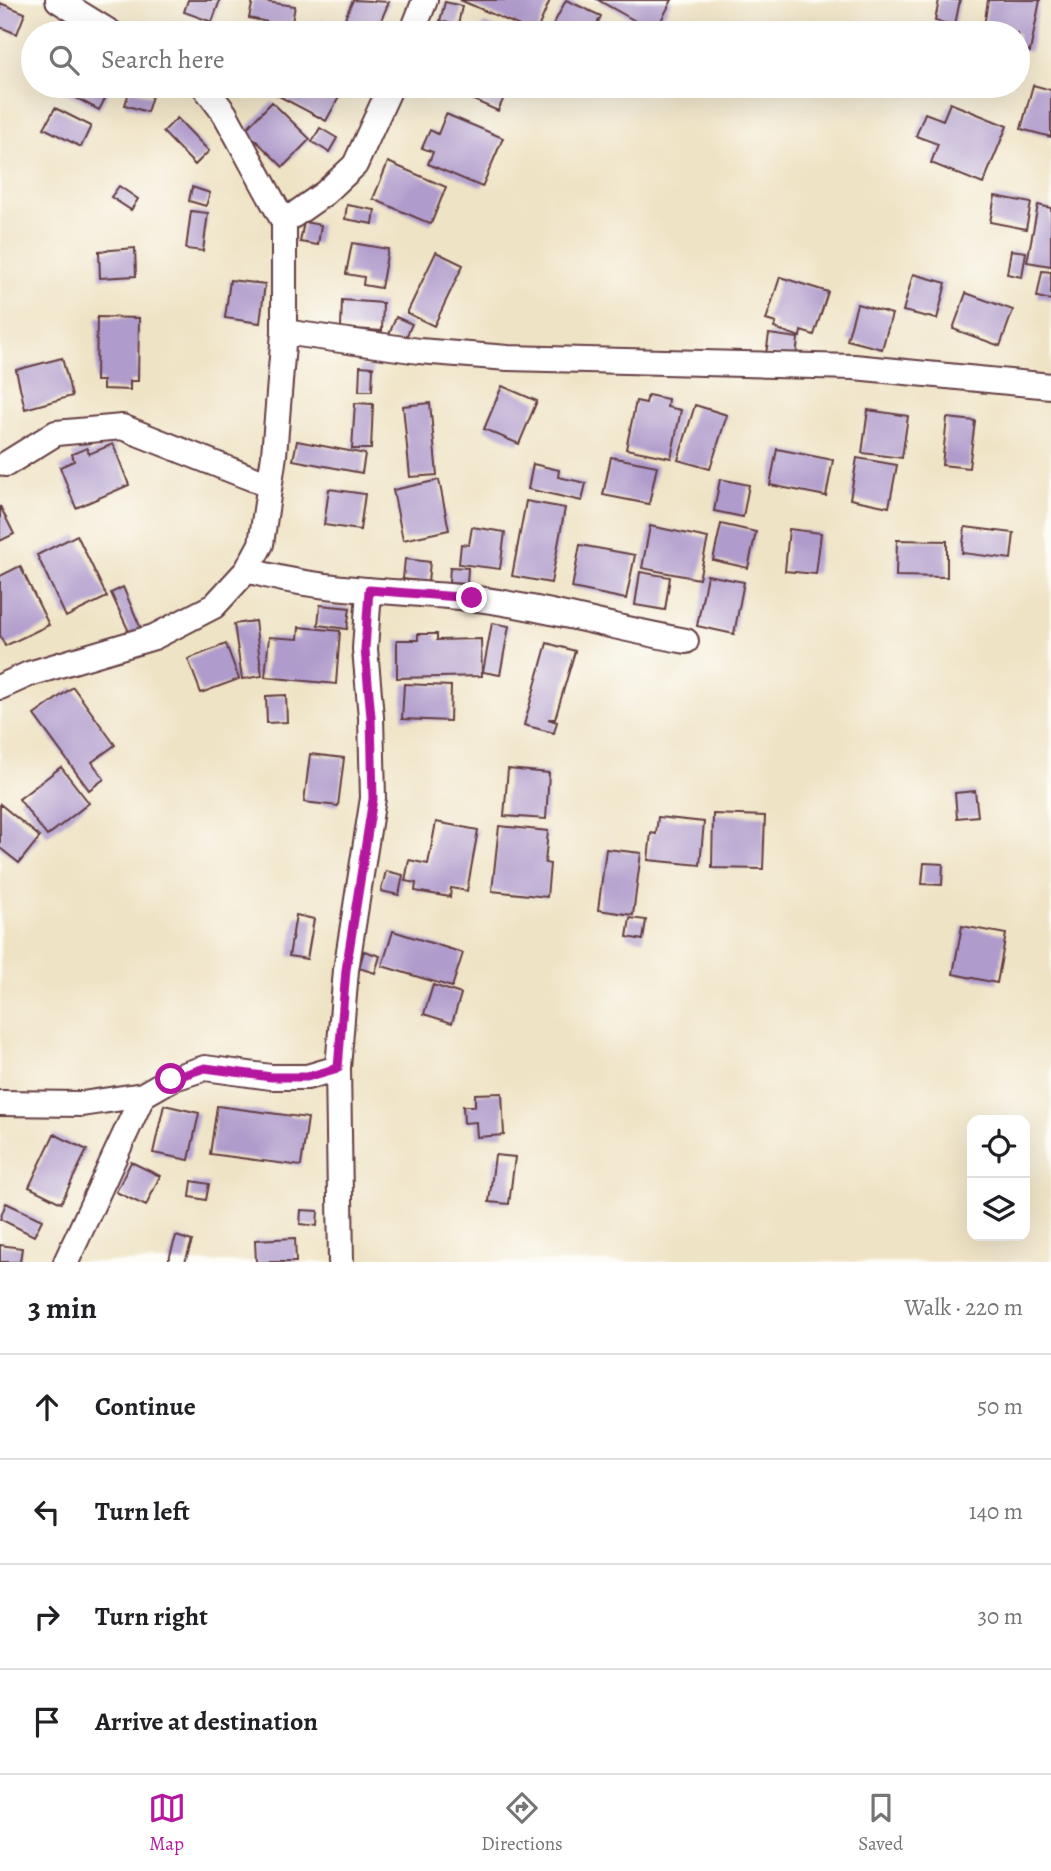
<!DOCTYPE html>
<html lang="en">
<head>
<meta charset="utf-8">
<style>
  body { margin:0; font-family:Alegreya,serif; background:#f6f6f6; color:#202124 }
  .controls { position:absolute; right:21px; bottom:21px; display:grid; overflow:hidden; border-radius:14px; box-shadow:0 7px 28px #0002 }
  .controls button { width:63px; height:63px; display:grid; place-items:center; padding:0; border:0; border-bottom:2px solid #e0e0e0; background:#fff; color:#202124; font:35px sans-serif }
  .stop { position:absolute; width:21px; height:21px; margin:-16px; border:5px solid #b5179e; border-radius:50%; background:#fff }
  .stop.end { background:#b5179e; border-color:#fff; box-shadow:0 2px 7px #0008 }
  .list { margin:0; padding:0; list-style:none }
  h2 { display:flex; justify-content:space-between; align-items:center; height:91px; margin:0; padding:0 28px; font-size:30px }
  h2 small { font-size:23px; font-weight:400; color:#757577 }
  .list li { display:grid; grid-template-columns:46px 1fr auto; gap:21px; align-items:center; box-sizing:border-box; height:105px; padding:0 28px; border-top:2px solid #e0e0e0 }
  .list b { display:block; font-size:26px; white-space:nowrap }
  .list em { font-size:23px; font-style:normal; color:#757577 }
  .icon { flex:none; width:38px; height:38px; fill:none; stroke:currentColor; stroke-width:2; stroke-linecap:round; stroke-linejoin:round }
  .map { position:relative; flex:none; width:1051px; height:1262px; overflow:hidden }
  .search { position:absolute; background:#fff; box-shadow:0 7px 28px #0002; left:21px; right:21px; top:21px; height:77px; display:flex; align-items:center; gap:18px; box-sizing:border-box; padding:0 24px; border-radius:38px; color:#757577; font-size:26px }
  .sheet { height:511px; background:#fff }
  nav { display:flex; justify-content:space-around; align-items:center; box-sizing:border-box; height:98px; border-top:2px solid #e0e0e0; background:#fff; font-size:19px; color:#757577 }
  nav a { display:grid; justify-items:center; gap:4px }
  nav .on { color:#b5179e }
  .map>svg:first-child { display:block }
  .building { fill:#b09ccc }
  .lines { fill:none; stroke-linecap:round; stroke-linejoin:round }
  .minor-casing { stroke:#633c42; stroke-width:28 }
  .minor { stroke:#fff; stroke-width:24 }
  .route { stroke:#b5179e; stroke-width:9 }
</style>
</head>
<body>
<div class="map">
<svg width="1051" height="1262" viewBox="0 0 1051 1262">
  <rect width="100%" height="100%" fill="#fdfcf7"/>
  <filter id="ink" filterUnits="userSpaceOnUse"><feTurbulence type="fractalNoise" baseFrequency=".0143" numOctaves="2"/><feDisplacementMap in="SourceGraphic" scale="14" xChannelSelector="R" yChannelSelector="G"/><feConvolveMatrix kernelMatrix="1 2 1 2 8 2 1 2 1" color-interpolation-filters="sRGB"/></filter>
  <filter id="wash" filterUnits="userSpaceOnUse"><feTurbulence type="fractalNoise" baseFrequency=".00686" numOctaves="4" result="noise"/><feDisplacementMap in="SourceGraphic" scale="28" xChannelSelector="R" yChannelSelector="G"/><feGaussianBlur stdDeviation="1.57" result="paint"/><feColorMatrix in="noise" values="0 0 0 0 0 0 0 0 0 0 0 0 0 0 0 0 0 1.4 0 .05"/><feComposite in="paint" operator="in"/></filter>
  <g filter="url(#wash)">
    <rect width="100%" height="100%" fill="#efe3c5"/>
    <g id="blocks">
      <path class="building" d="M188 0H220L212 22 184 12Z
        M253 0 295 6 291 27 249 18Z
        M353 0 389 2 376 32 345 18Z
        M460 0H550L536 33Z
        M566 0 601 16 592 33H549Z
        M598 0H672L655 32Z
        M939 0H960L955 25 935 21Z
        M988 0H1040L1030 52 1018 49V33H983Z
        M445 2 462 6 458 25 440 21Z
        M0 3 25 13 17 34 0 27Z
        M323 19 347 33H314Z
        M484 23 510 33H480Z
        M1033 85 1051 90V137L1021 129Z
        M66 86H112L99 110 63 91Z
        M279 86H345L326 121 275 94Z
        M442 86H509L498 111Z
        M130 89 152 96 147 112 125 105Z
        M272 102 310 139 283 167 245 130Z
        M950 103 1007 126 983 184 931 163 938 144 916 136 925 113 943 120Z
        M55 108 91 126 81 147 44 128Z
        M446 114 503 138 482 187 428 164 433 152 422 148 430 130 438 134Z
        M177 118 209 151 195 165 163 132Z
        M320 128 337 138 329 152 312 142Z
        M388 162 446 187 431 224 373 199Z
        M119 186 138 199 131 210 111 197Z
        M192 187 210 193 206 206 189 201Z
        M995 196 1031 203 1026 229 990 222Z
        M347 205 375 210 373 224 345 219Z
        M1038 205 1051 208V266L1027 262Z
        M191 211 208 213 203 251 186 249Z
        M304 222 321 225 318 245 300 242Z
        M352 243 388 249 381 288 363 285 364 277 346 274Z
        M135 248 136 276 100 278 99 251Z
        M1011 250 1026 252 1022 277 1007 274Z
        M436 252 463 265 434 326 407 313Z
        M1042 271 1051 272V300L1037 297Z
        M913 274 946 283 937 319 903 311Z
        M780 277 828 292 814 335 801 331 800 337 774 328 776 323 766 320Z
        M230 280 265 284 260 323 225 318Z
        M966 293 1013 310 1000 346 953 329Z
        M342 300 383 303 382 331 341 328Z
        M857 304 892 314 882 349 847 340Z
        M97 317 139 318 138 381H130V390L103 389V381H96Z
        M396 317 412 324 403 344 388 337Z
        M769 334 798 338 796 358 766 354Z
        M62 358 72 396 25 409 16 370Z
        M360 366 373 367 372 391H359Z
        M502 386 537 401 519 444 484 429Z
        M648 395 668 399 667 407 681 410 671 458 626 449 636 401 646 403Z
        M355 403 373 404 371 449H352Z
        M430 403 437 475 410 477 403 406Z
        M695 405 727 415 710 469 678 460Z
        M868 410 908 416 902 458 862 453Z
        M947 418 975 421 969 468 942 465Z
        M297 441 365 454 362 473 293 460Z
        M113 444 129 485 76 508 60 467 74 461 72 454 87 448 89 454Z
        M777 449 833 460 826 496 770 485Z
        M611 457 657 466 649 504 603 495Z
        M857 458 897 465 889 507 850 499Z
        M533 464 559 470 558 477 586 483 582 501 528 489Z
        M720 479 749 485 743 517 714 511Z
        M439 480 449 530 403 540 393 490Z
        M329 489 365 494 360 530 324 525Z
        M526 501 565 508 551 583 512 576Z
        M0 506 14 534 0 541Z
        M721 524 756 532 748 568 713 560Z
        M650 526 708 538 699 579 642 568Z
        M472 527 505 532 500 569 459 564 461 544 469 545Z
        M965 527 1014 533 1011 559 962 553Z
        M789 529 821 533 816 574 785 571Z
        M77 535 107 597 66 617 37 555Z
        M897 540 947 541V577L896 576Z
        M580 545 635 555 626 599 572 588Z
        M405 559 430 562 428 582 403 579Z
        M20 566 49 625 5 646 0 635V576Z
        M450 567 468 568 467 584 449 583Z
        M640 572 670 577 665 610 635 605Z
        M707 575 744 582 734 634 697 626Z
        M123 587 142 631 131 636 111 593Z
        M320 605 350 608 347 629 318 625Z
        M255 621 262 676 242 679 234 624Z
        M492 623 509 626 500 675 483 672Z
        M299 627 340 631 336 684 265 677 269 637 298 639Z
        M418 634H437V640L481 639 482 676 397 678V640H418Z
        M547 643 575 651 555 719H548L557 722 554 733 524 725Z
        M226 644 239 679 201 693 188 659Z
        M404 684 451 686 450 721 402 719Z
        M73 687 115 745 92 762 104 779 89 790 34 715Z
        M286 695 287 722 267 723 266 696Z
        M310 754 344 758 338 806 304 802Z
        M61 767 89 803 47 836 19 799Z
        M508 769 549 773 546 819 504 816Z
        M975 791 978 816 957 818 955 793Z
        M0 804 40 837 19 863 0 848Z
        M713 814 765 816 763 869 712 868Z
        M658 817 704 822 700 865 648 860 651 833 656 834Z
        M436 822 478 830 467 891 451 888 450 897 415 891 416 883 405 881 409 860 428 864Z
        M499 826 548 831 545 863 550 864 547 897 492 891Z
        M606 849 641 853 633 915 598 910Z
        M924 863 943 864 942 885 922 884Z
        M386 871 403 875 399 895 381 891Z
        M296 915 314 919 307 959 289 956Z
        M630 918 646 920 643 940 627 937Z
        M962 926 1006 934 997 983 953 974Z
        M393 931 463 953 452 987 382 966Z
        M364 951 380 956 375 973 359 968Z
        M433 985 461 994 452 1023 424 1014Z
        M502 1093 504 1135 477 1137 476 1122 464 1123 463 1106H475V1094Z
        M164 1105 199 1113 189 1160 153 1153Z
        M217 1106 308 1118 301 1166 210 1154Z
        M54 1134 87 1150 61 1203 29 1187Z
        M495 1155 515 1157 509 1204 489 1202Z
        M131 1162 160 1176 146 1206 116 1192Z
        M192 1181 209 1184 206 1200 190 1197Z
        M6 1203 42 1220 34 1236 0 1219Z
        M301 1210 318 1211 317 1226 300 1224Z
        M176 1236 192 1241 185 1262H168Z
        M295 1238 296 1262H256L255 1240Z
        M0 1245 22 1248 20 1262H0Z"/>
    </g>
  </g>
  <g filter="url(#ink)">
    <use href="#blocks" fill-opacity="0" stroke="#633c42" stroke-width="2"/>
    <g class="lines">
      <g class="minor-casing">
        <path id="minor" d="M58 0 111 33
          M412 33 425 0
          M284 222 325 193 355 165 391 86
          M284 332 419 351 508 358 854 367 1051 386
          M6 464 56 433 122 427 269 485
          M247 570C320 592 395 590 470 598 543 607 614 628 686 641
          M0 687 29 674 154 637 214 606 247 570 261 544 274 455 284 332V222L225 114 204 86
          M0 1103 82 1104 143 1095 171 1079 205 1068 271 1077H307L338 1068
          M66 1262 143 1095
          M341 1262 338 1068 346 970 373 798 371 717 365 649 369 590"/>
      </g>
      <use href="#minor" class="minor"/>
    </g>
  </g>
  <g class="lines" filter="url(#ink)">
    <path class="route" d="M171 1079 205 1068 271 1077H307L338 1068 346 970 373 799 371 717 365 649 369 590 472 598"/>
  </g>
</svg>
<div class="controls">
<button><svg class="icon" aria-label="locate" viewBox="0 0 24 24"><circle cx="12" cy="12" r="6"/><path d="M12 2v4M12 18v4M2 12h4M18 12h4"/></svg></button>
<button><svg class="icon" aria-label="layers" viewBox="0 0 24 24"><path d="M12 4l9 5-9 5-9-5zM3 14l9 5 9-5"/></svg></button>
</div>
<div class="stop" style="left:171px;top:1079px"></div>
<div class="stop end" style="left:472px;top:598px"></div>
<div class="search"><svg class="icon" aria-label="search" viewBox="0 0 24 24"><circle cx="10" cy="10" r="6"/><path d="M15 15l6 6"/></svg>Search here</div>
</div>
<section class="sheet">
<h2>3 min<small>Walk · 220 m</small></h2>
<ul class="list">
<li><svg class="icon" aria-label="ahead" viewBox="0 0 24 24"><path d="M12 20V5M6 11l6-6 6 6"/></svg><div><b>Continue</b></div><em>50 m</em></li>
<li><svg class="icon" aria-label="left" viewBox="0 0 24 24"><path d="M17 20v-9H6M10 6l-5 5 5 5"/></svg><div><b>Turn left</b></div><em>140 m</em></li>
<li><svg class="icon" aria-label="right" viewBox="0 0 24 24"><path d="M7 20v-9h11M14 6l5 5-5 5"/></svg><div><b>Turn right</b></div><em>30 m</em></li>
<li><svg class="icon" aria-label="arrive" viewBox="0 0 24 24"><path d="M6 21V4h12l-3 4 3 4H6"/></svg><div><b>Arrive at destination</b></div></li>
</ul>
</section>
<nav>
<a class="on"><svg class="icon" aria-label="map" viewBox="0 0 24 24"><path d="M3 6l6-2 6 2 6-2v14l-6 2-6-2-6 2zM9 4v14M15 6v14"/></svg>Map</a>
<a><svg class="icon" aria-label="directions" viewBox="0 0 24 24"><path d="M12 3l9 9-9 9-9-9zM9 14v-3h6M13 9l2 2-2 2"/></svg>Directions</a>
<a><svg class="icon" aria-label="saved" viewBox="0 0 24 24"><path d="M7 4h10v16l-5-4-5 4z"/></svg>Saved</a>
</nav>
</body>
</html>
